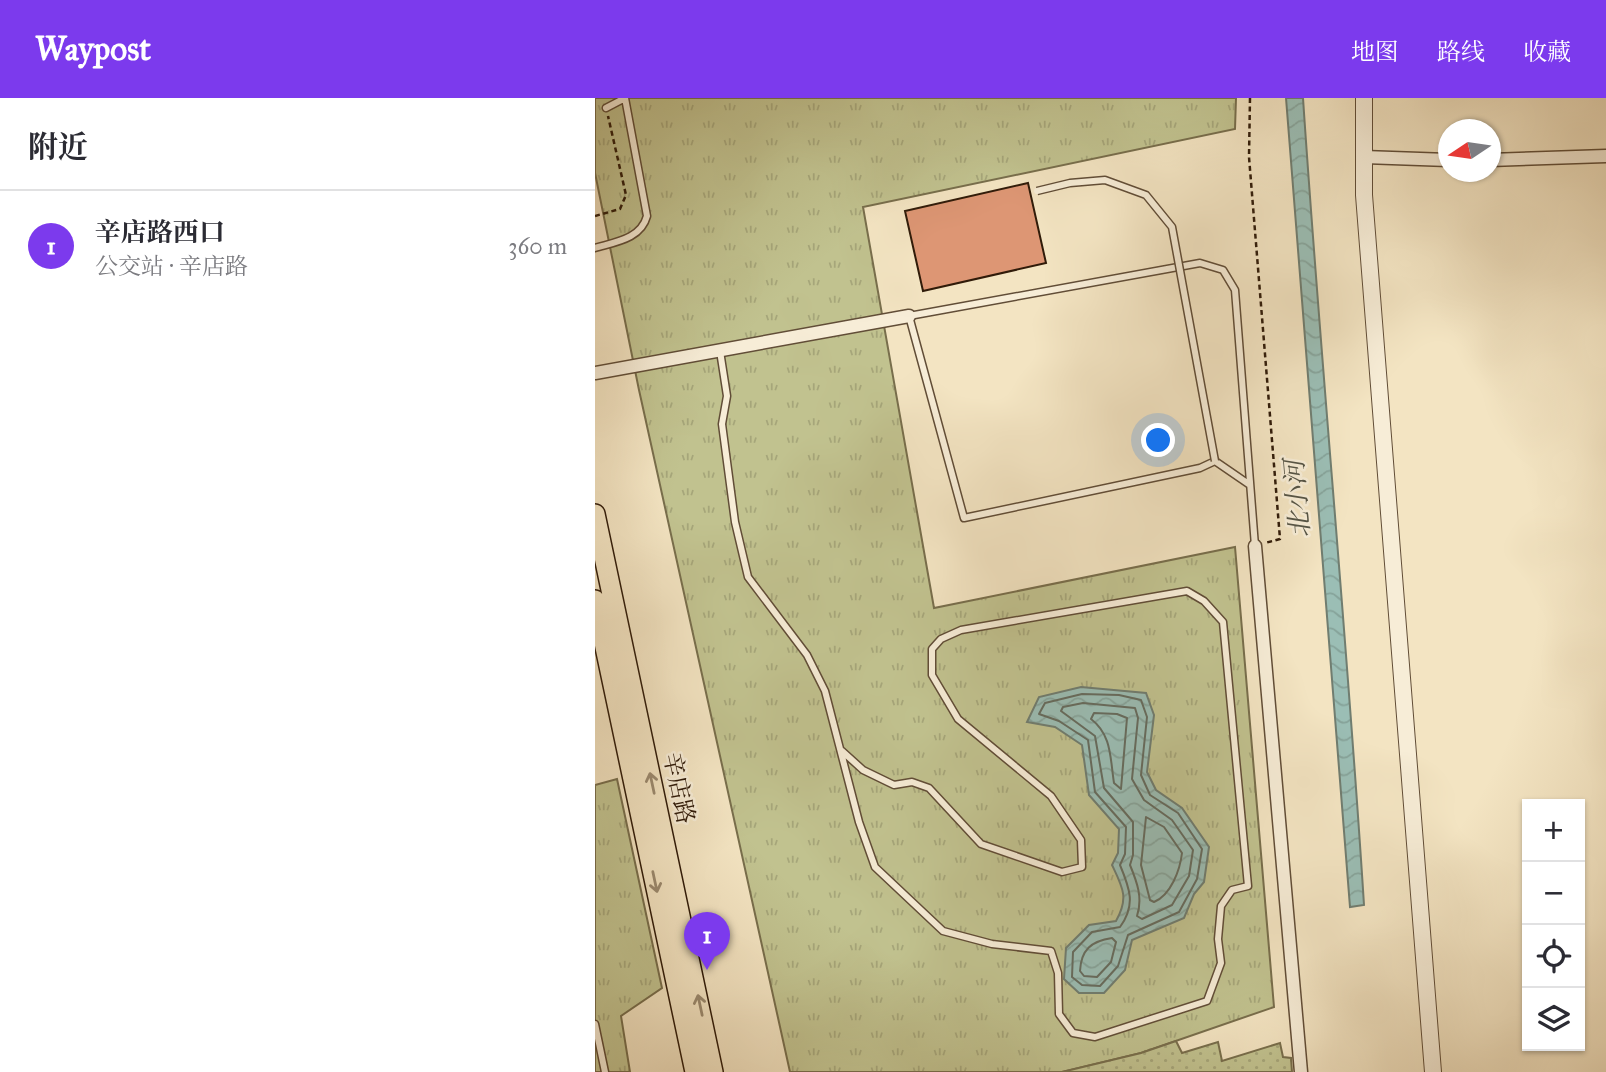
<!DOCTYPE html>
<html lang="zh">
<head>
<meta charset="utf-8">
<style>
  body { margin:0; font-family:"IM FELL Great Primer","Noto Serif SC",serif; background:#f2f2f3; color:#2b2b33 }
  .controls { position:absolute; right:21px; bottom:21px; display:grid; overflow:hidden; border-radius:0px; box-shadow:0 2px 5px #0004 }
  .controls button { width:63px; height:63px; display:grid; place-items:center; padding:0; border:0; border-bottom:2px solid #e1e1e2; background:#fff; color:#2b2b33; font:35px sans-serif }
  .compass { position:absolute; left:843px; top:21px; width:63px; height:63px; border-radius:50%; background:#fff; box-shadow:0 2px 5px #0004; rotate:257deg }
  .you { position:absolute; left:564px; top:343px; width:24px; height:24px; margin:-18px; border:5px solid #fff; border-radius:50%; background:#1a73e8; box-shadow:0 0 0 10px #1a73e833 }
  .badge { display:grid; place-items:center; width:46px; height:46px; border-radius:50%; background:#7c3aed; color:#fff; font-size:23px; font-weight:700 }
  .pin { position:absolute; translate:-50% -58px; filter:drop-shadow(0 2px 4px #0008) }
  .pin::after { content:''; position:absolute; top:37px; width:24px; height:21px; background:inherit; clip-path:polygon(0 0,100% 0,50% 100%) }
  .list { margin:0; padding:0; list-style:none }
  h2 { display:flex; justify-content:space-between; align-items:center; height:91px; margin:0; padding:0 28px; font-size:30px }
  h2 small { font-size:23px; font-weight:400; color:#7c7c81 }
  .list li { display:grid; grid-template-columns:46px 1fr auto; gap:21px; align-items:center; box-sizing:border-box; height:112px; padding:0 28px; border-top:2px solid #e1e1e2 }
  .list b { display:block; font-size:26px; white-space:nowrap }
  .list p { margin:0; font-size:23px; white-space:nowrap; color:#7c7c81 }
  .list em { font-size:23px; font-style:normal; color:#7c7c81 }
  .icon { flex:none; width:38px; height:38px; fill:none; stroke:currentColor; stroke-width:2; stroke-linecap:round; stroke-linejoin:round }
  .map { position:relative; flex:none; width:1011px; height:974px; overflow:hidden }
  header { display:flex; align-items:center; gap:42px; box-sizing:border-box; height:98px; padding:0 35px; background:#7c3aed; color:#fff }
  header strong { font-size:33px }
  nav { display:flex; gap:38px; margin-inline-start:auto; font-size:24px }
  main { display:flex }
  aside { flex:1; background:#fff }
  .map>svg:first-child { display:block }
  .grass { fill:url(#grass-tufts); stroke:#786e4c; stroke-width:2 }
  .park { fill:url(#park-dots); stroke:#786e4c; stroke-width:2 }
  .water { fill:url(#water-waves); stroke:#707d70; stroke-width:2 }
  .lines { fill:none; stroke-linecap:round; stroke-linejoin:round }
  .shore { stroke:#666c5f; stroke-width:2 }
  .building { fill:#dd9674; stroke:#301b09; stroke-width:2 }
  .service-casing { stroke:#614d37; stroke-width:9 }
  .minor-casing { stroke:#614d37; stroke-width:15 }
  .tertiary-casing { stroke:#614d37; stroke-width:18 }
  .primary-casing { stroke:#301b09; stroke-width:22 }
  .path { stroke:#301b09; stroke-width:2.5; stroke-dasharray:5 3.5; stroke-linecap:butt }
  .service { stroke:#f7edd7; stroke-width:6 }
  .minor { stroke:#f7edd7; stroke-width:12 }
  .tertiary { stroke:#f7edd7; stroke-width:16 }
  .primary { stroke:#f3e4c2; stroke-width:19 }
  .service-bridge-casing { stroke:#614d37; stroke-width:9; stroke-linecap:butt }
  .service-bridge { stroke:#f7edd7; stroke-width:6 }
  .oneway { stroke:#9b8a6f }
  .labels { text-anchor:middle; stroke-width:5; stroke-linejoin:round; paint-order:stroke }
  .street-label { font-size:24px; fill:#301b09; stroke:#f7edd7 }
  .water-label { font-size:26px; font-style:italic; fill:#555445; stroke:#f7edd7 }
</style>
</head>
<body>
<header>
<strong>Waypost</strong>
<nav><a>地图</a><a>路线</a><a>收藏</a></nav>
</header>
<main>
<aside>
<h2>附近<small></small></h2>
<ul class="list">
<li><span class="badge">1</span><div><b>辛店路西口</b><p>公交站 · 辛店路</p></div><em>360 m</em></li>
</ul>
</aside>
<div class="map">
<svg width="1011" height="974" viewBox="0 0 1011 974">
  <defs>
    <pattern id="grass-tufts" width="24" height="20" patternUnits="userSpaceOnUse" patternTransform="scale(1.75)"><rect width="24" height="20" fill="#c1c28f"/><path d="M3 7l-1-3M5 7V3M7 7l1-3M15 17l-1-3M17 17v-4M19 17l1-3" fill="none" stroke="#a6a67a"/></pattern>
    <pattern id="park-dots" width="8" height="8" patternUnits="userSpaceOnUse" patternTransform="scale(1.75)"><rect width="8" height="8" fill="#c1c28f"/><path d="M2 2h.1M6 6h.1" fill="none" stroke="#a6a67a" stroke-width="1.8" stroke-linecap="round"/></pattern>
    <pattern id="water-waves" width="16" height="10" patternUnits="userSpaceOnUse" patternTransform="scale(1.75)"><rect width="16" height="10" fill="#9bbeb5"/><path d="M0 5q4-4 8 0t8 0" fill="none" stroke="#86a39a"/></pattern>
  </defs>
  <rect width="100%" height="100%" fill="#f3e4c2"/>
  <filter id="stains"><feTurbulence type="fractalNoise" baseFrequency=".00286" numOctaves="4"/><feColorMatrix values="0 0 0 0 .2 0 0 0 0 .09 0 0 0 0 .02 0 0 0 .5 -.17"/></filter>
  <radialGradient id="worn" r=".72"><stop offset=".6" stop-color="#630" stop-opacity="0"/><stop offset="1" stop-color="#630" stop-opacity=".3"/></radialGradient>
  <path class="grass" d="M0 0H641L640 31 268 109 339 510 640 449 679 909 546 955 467 974H195L44 292 0 75Z
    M22 681 67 890 26 918 35 974H0V687Z"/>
  <path class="park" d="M581 943 587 955 623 944 627 963 685 945 688 959 696 960 697 974H467L546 955Z"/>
  <path class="water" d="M691 0H708C726 269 752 538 769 807L755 809Z
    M486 589 551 595 559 617 552 674 561 692 587 710 614 749 609 784 599 796 589 820 537 842 530 872 509 895H484L469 881 471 850 494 827 521 823C534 800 528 790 517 767L523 755 524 731 494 697 487 647 460 629 432 624 444 599Z"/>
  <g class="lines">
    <path class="shore" d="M487 596 524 597 546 602 552 619 546 677 555 697 583 715 607 751 602 781 584 814 533 837 523 868 505 888 487 887 477 879 478 854 497 834 525 829C541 807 535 791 525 767L530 756 531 729 500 694 493 642 464 623 444 616 450 605Z
      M488 605 540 610 543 620 537 681 549 702 577 722 598 752 594 778 577 807 547 821 542 818C548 800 542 784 535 767L538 757V724L509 690 500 638 466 613 468 609Z
      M499 615 522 616 532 620 526 691 519 685C515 660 517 637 496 621Z
      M551 719 569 729 587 755C585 772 576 797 559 804L555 802 546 767Z
      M517 840 521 844 516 864 502 879 489 878 485 873C486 852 496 843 517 840Z"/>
  </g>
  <path class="building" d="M433 85 451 165 328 193 310 113Z"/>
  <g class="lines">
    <g class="service-casing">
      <path id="service" d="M0 150C20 144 46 141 52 118L30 0 11 10
        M125 253 132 298 127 326 140 424 153 479 212 557 230 593 264 724 280 769 348 833 397 846 456 853 463 875 464 916 478 935 500 939 612 903 626 865 623 841 626 808 637 792 653 788 628 524 609 503 592 493 366 532 346 541 337 551V577L363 621 456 698 486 742 487 769 467 774 386 746 334 690 317 684 299 687 268 672 247 653
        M655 387 620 363 605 370 369 420 314 218 605 165 628 172 640 192 660 448
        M0 926 10 974"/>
    </g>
    <g class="minor-casing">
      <path id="minor" d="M769 59 853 62
        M895 62 1011 58
        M0 275 314 218
        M660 448 706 974"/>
    </g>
    <g class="tertiary-casing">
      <path id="tertiary" d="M769 0V97L838 974"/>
    </g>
    <g class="primary-casing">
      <path id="primary" d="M0 416 118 974
        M0 502 100 974"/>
    </g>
    <path class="path" d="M655 0 654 59 685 441 670 445
      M0 118 25 111 31 97 13 18"/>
    <use href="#service" class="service"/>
    <use href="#minor" class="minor"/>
    <use href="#tertiary" class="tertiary"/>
    <use href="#primary" class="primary"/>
    <g class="service-bridge-casing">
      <path id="service-bridge" d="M442 93 475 85 510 82 551 97 577 129 620 363"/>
    </g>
    <use href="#service-bridge" class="service-bridge"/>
  </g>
  <defs><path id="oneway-shaft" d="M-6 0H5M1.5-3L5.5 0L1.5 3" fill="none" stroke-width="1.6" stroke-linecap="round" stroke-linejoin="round" transform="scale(1.75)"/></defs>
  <g class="oneway">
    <use href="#oneway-shaft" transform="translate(57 685) rotate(-102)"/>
    <use href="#oneway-shaft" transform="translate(60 784) rotate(78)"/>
    <use href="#oneway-shaft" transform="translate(105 907) rotate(-102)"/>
  </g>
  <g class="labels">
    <g class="street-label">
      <text transform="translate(84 690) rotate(78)" y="8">辛店路</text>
    </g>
    <g class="water-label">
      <text transform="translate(702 401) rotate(-95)" y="9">北小河</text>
    </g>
  </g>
  <rect width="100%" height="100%" filter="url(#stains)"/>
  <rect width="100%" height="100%" fill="url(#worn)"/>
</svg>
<div class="controls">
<button>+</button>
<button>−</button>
<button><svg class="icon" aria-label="locate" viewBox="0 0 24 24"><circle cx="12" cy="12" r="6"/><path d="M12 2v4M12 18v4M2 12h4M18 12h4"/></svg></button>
<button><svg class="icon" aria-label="layers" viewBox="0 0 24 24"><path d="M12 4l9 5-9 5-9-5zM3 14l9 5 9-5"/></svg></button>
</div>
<svg class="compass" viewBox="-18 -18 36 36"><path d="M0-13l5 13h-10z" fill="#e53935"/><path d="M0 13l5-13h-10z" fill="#7c7c81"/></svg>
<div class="you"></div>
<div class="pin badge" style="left:112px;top:872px">1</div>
</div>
</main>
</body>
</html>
